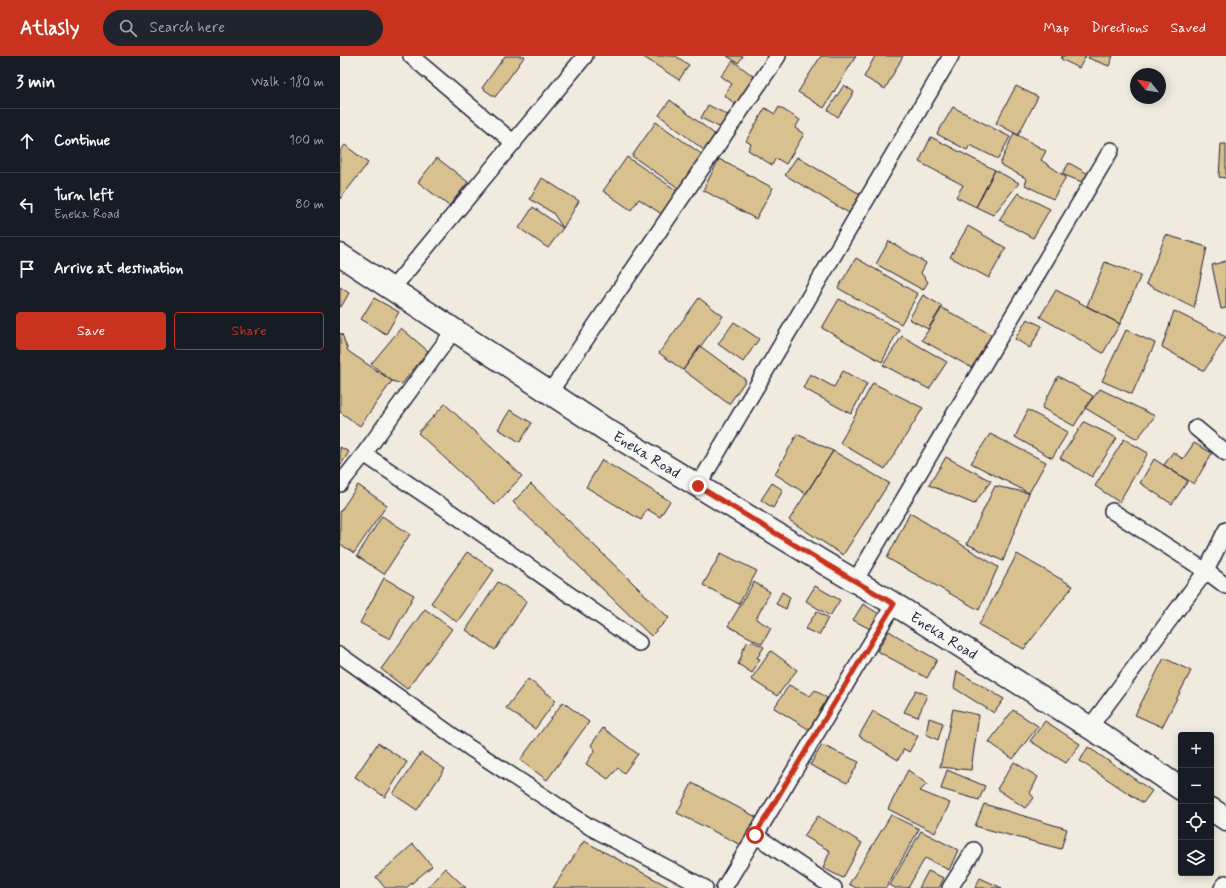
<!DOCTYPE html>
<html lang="en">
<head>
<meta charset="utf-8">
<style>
  body { margin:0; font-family:Mynerve,sans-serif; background:#20242c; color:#f1f3f6 }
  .controls { position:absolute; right:12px; bottom:12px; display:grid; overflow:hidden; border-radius:4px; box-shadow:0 2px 10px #0003 }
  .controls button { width:36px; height:36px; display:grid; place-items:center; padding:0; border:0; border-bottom:1px solid #363941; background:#171b24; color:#f1f3f6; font:20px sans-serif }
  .compass { position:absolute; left:790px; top:12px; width:36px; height:36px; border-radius:50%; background:#171b24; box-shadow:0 2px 10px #0003; rotate:300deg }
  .stop { position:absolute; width:12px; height:12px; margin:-9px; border:3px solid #c8321e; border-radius:50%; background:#fff }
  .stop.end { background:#c8321e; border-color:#fff; box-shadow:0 1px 4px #0008 }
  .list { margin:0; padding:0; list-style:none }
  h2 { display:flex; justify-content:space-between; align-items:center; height:52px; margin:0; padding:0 16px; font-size:17px }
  h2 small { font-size:13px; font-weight:400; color:#9ea1a6 }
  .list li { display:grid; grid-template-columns:26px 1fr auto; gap:12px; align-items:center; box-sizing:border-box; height:64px; padding:0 16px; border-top:1px solid #363941 }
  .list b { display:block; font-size:15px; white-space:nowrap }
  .list p { margin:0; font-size:13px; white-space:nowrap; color:#9ea1a6 }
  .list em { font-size:13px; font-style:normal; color:#9ea1a6 }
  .actions { display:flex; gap:8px; padding:12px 16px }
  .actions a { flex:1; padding:9px 0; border:1px solid #c8321e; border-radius:4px; text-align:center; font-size:14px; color:#c8321e }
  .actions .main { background:#c8321e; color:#fff }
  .icon { flex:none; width:22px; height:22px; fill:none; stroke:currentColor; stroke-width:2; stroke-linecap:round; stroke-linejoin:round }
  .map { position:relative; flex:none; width:886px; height:832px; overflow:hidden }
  header { display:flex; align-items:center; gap:24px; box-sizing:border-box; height:56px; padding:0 20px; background:#c8321e; color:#fff }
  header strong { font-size:19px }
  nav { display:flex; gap:22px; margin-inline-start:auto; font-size:14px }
  .search { width:280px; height:36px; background:#20242c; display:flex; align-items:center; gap:10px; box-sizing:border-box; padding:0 14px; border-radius:22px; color:#9ea1a6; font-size:15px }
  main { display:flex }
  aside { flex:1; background:#171b24 }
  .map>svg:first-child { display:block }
  .building { fill:#d9c08f; stroke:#22223b }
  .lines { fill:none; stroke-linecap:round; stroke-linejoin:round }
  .street-casing { stroke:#22223b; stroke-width:18 }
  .secondary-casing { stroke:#22223b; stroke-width:25 }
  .street { stroke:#f6f6f2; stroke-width:15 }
  .secondary { stroke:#f6f6f2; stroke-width:22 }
  .route { stroke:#c8321e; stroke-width:5 }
  .labels { text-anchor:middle; stroke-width:3; stroke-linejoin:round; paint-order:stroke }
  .street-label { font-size:15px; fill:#22223b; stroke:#f6f6f2 }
</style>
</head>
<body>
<header>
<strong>Atlasly</strong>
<div class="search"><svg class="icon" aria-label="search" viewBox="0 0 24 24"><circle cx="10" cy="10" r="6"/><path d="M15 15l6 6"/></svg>Search here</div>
<nav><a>Map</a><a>Directions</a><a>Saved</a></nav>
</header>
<main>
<aside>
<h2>3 min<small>Walk · 180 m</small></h2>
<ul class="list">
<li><svg class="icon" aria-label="ahead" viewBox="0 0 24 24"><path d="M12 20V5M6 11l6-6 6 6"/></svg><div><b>Continue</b></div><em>100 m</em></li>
<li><svg class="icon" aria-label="left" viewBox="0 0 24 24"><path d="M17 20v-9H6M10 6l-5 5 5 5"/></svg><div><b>Turn left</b><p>Eneka Road</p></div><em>80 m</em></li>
<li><svg class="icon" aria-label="arrive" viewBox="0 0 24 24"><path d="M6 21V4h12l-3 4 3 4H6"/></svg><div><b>Arrive at destination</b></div></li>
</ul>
<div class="actions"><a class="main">Save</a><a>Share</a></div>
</aside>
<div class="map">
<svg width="886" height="832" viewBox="0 0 886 832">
  <rect width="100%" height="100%" fill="#f0ebde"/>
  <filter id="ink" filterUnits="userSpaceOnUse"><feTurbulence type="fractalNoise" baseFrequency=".025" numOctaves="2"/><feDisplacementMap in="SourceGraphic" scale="8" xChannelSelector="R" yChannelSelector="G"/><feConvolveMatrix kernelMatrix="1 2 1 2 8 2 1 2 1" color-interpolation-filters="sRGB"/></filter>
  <g filter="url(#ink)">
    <path class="building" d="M165 0H185L155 41 142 32Z
      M302 0H336L349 9 339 24Z
      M387 0H403L398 7Z
      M481 0H516L484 52 458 36Z
      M535 0H563L545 33 524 21Z
      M722 0H746L739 12 721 3Z
      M749 0H773L769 10 748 2Z
      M393 5 416 22 395 48 384 39 392 28 381 20Z
      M504 29 514 36 498 61 488 54Z
      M676 30 698 41 678 79 656 67Z
      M330 44 377 80 365 95 319 59Z
      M368 49 388 59 381 72 361 62Z
      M439 51 460 64 455 72 464 78 446 108 436 102 432 109 408 94 411 88 406 85 425 52 435 58Z
      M613 51 670 81 658 103 630 89 627 94 597 78Z
      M316 66 363 99 340 133 292 100Z
      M674 77 706 95 701 104 726 121 713 143 685 129 687 123 660 108Z
      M591 81 655 114 636 151 616 141 623 129 579 106Z
      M881 88H886V122L879 121Z
      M5 89 28 107 0 143V95Z
      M287 101 339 136 323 159 299 143 291 154 263 135Z
      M457 101 520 138 509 157 445 119Z
      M97 102 128 126 109 150 78 126Z
      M379 103 433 132 416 163 363 134Z
      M729 107 752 120 747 128 722 118Z
      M655 114 679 127 653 159 636 151Z
      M202 122 239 145 223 172 213 157 190 143Z
      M678 137 710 153 693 182 659 164Z
      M193 151 223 172 208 192 179 172Z
      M628 170 666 192 649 222 610 201Z
      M826 179 867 191 854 252 806 228Z
      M549 185 586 207 581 217 588 226 583 234 536 208Z
      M516 202 578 238 561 268 498 232Z
      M886 205V252L881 253 872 209Z
      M765 206 801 219 780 268 747 250Z
      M0 231 9 237 1 251H0Z
      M716 234 780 268 763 297 700 261Z
      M583 239 602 250 588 273 569 263Z
      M34 242 59 256 46 278 21 263Z
      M359 242 383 260 343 314 319 297Z
      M499 243 559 273 542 306 482 272Z
      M602 252 652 279 632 312 582 284Z
      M834 255 886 281 864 315 822 291Z
      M687 263 702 270 690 292 675 283Z
      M394 266 419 283 403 306 378 288Z
      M61 272 88 295 62 328 52 325 31 308Z
      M786 274 815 287 792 338 762 325Z
      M0 277 2 278 8 295 52 325 20 370 0 356Z
      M562 280 607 306 589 333 543 309Z
      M360 290 406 324 389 348 343 314Z
      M503 315 527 328 511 358 463 332 470 318 494 331Z
      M718 320 753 340 734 370 702 352Z
      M533 327 583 352 545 413 500 387Z
      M760 333 815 360 797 383 745 352Z
      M105 348 182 420 155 449 78 377Z
      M170 354 192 367 180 386 158 373Z
      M688 354 728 376 712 402 675 381Z
      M744 366 777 382 752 421 720 402Z
      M457 378 493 395 466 438 435 418Z
      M650 378 706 406 689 437 631 407Z
      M784 383 808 397 779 446 755 430Z
      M854 387 872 397 854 428 824 409 833 396 843 403Z
      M0 391 9 396 0 410Z
      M493 395 549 427 503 499 449 464Z
      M606 401 651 425 634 448 589 429Z
      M814 403 848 425 832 448 800 427Z
      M262 404 330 445 320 461 307 453 301 464 246 431Z
      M432 427 443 434 433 452 421 444Z
      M191 428 329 562 311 580 173 446Z
      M18 429 47 449 14 497 0 488V456Z
      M655 430 689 437 663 505 627 488Z
      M570 457 658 511 639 554 547 502Z
      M42 460 70 478 44 518 17 500Z
      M127 496 154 514 117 566 91 547Z
      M381 497 417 515 399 548 363 529Z
      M677 498 733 530 684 593 639 569Z
      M44 522 74 539 50 583 20 567Z
      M158 526 187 545 155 594 126 574Z
      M414 526 430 536 416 563 431 572 422 588 388 570Z
      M475 530 500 544 490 560 466 545Z
      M442 536 450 541 446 553 436 548Z
      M523 548 539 558 532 574 513 564Z
      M85 553 112 573 67 633 41 613Z
      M477 555 488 562 479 579 465 573Z
      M549 575 597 604 587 622 537 595Z
      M408 585 410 587 412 585 424 591 417 602 420 603 412 617 398 608 402 599 401 597Z
      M431 595 457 614 437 640 411 623Z
      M824 602 851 615 822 671 795 659Z
      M617 615 664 643 654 657 614 632Z
      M188 623 216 644 195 673 166 652Z
      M449 629 470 640 475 634 487 642 470 674 434 652Z
      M576 634 587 639 578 661 564 656Z
      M223 646 249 666 207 724 180 704Z
      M613 653 639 659 631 714 600 711Z
      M673 654 698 670 673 703 649 686Z
      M533 655 578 680 569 696 564 693 558 704 519 680Z
      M589 662 603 667 598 684 586 678Z
      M705 665 740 688 726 707 690 685Z
      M263 672 298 698 284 717 278 712 268 723 246 708 255 694 251 689Z
      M38 687 67 706 45 741 15 721Z
      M482 689 519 706 507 727 470 709Z
      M748 691 812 735 803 747 740 705Z
      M81 697 105 713 77 754 53 738Z
      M674 706 698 721 690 737 694 742 685 752 657 733Z
      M568 714 587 728 580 735 610 747 595 777 548 753Z
      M607 714 645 730 639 744 601 733Z
      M352 727 416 761 401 789 337 757Z
      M644 748 727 773 721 793 635 770Z
      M551 759 579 773 546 832H516L509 828Z
      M478 760 522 787 503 822 483 812 490 795 464 780Z
      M581 775 618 794 609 814 585 802 568 832H555L550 829Z
      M244 785 331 832H213Z
      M73 788 92 810 66 832H45L36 821Z
      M105 812 126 832H87Z
      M588 815 604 822 599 832H579Z
      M640 822 662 832H635Z"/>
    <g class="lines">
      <g class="street-casing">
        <path id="street" d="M71 0 174 87
          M52 233 245 0
          M210 336 438 0
          M856 372 886 397
          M24 398 112 457 299 587
          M0 428 24 398 114 274
          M358 430 611 0
          M772 455 866 515 886 530
          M515 525 771 94
          M0 599 130 692 250 771 365 832
          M750 671 866 515 886 474
          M415 779 494 832
          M384 832 554 548
          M610 832 634 794
          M882 832 886 827"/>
      </g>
      <g class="secondary-casing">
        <g id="secondary">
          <path id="s1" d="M0 199 265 373 486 508 554 548 768 683 841 733"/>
          <path d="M871 753 886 763"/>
        </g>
      </g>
      <use href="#street" class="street"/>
      <use href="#secondary" class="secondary"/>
    </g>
  </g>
  <g class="lines" filter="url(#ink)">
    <path class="route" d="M358 430 486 508 554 548 415 779"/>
  </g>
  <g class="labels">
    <g class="street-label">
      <text dy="5" stroke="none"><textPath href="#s1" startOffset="366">Eneka Road</textPath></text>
      <text dy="5" stroke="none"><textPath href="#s1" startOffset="714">Eneka Road</textPath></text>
    </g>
  </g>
</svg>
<div class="controls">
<button>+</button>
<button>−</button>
<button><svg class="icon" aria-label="locate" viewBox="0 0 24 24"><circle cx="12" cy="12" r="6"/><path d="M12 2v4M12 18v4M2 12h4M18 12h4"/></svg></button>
<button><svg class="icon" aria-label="layers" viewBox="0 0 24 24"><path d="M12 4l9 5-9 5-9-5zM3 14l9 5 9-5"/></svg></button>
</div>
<svg class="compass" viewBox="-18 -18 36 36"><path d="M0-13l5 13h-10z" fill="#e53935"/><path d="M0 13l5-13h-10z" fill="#9ea1a6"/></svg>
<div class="stop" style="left:415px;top:779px"></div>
<div class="stop end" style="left:358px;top:430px"></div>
</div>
</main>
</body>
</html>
